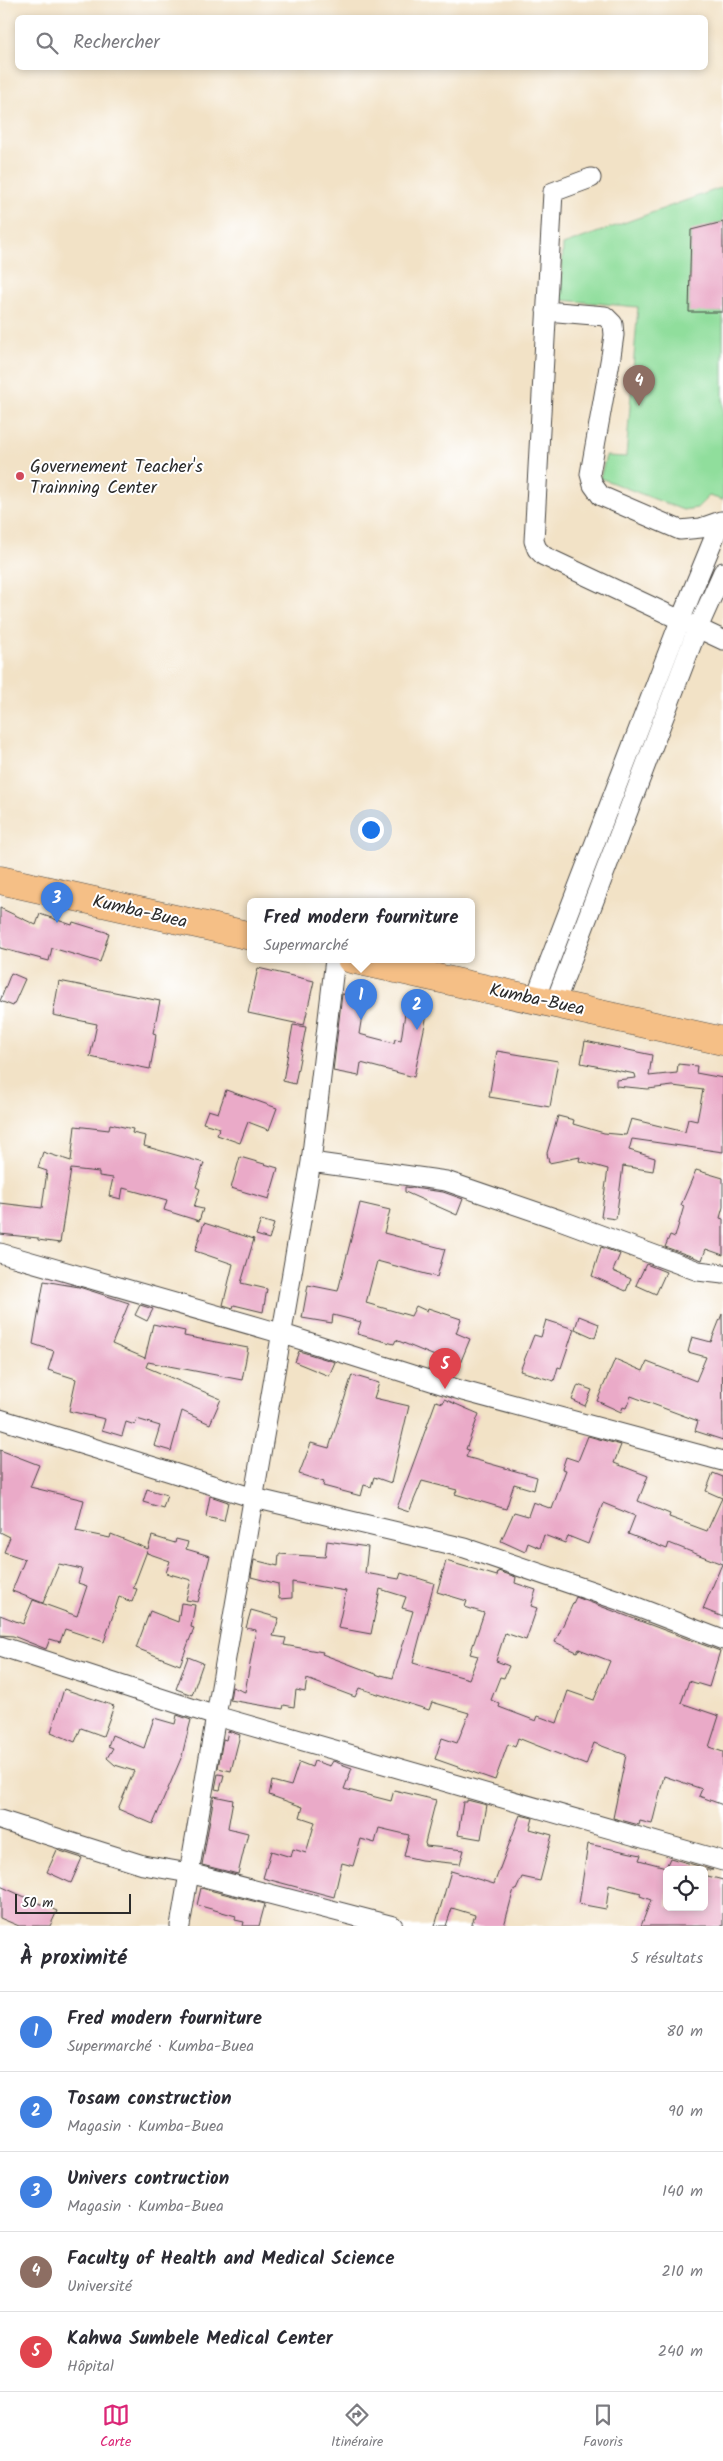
<!DOCTYPE html>
<html lang="fr">
<head>
<meta charset="utf-8">
<style>
  body { margin:0; font-family:Kalam,sans-serif; background:#f7f7f7; color:#2b2b33 }
  .controls { position:absolute; right:15px; bottom:15px; display:grid; overflow:hidden; border-radius:8px; box-shadow:0 2px 8px #0003 }
  .controls button { width:45px; height:45px; display:grid; place-items:center; padding:0; border:0; border-bottom:1px solid #e1e1e2; background:#fff; color:#2b2b33; font:25px sans-serif }
  .scale { position:absolute; left:15px; bottom:12px; width:116px; box-sizing:border-box; padding-left:5px; border:2px solid #2b2b2b; border-top:0; font-size:14px; line-height:18px; white-space:nowrap; color:#2b2b2b; -webkit-text-stroke:4px #fff; paint-order:stroke }
  .you { position:absolute; left:370px; top:829px; width:18px; height:18px; margin:-12px; border:4px solid #fff; border-radius:50%; background:#1a73e8; box-shadow:0 0 0 8px #1a73e833 }
  .badge { display:grid; place-items:center; width:32px; height:32px; border-radius:50%; background:#db2777; color:#fff; font-size:16px; font-weight:700 }
  .pin { position:absolute; translate:-50% -41px; filter:drop-shadow(0 1px 2px #0008) }
  .pin::after { content:''; position:absolute; top:26px; width:18px; height:15px; background:inherit; clip-path:polygon(0 0,100% 0,50% 100%) }
  .popup { position:absolute; left:247px; top:898px; width:228px; height:65px; box-sizing:border-box; display:grid; place-content:center; border-radius:8px; background:#fff; filter:drop-shadow(0 1px 4px #0005); font-size:16px; white-space:nowrap; color:#7c7c81 }
  .popup b { font-size:19px; color:#2b2b33 }
  .popup::after { content:''; position:absolute; left:50%; top:100%; margin-left:-10px; border:10px solid transparent; border-top-color:#fff }
  .list { margin:0; padding:0; list-style:none }
  h2 { display:flex; justify-content:space-between; align-items:center; height:65px; margin:0; padding:0 20px; font-size:21px }
  h2 small { font-size:16px; font-weight:400; color:#7c7c81 }
  .list li { display:grid; grid-template-columns:32px 1fr auto; gap:15px; align-items:center; box-sizing:border-box; height:80px; padding:0 20px; border-top:1px solid #e1e1e2 }
  .list b { display:block; font-size:19px; white-space:nowrap }
  .list p { margin:0; font-size:16px; white-space:nowrap; color:#7c7c81 }
  .list em { font-size:16px; font-style:normal; color:#7c7c81 }
  .icon { flex:none; width:28px; height:28px; fill:none; stroke:currentColor; stroke-width:2; stroke-linecap:round; stroke-linejoin:round }
  .map { position:relative; flex:none; width:723px; height:1926px; overflow:hidden }
  .search { position:absolute; background:#fff; box-shadow:0 2px 8px #0003; left:15px; right:15px; top:15px; height:55px; display:flex; align-items:center; gap:12px; box-sizing:border-box; padding:0 18px; border-radius:8px; color:#7c7c81; font-size:19px }
  .sheet { height:465px; background:#fff }
  nav { display:flex; justify-content:space-around; align-items:center; box-sizing:border-box; height:70px; border-top:1px solid #e1e1e2; background:#fff; font-size:14px; color:#7c7c81 }
  nav a { display:grid; justify-items:center; gap:2px }
  nav .on { color:#db2777 }
  .map>svg:first-child { display:block }
  .green { fill:#90de9c; stroke:#5e8464 }
  .building { fill:#eaaac8 }
  .lines { fill:none; stroke-linecap:round; stroke-linejoin:round }
  .minor-casing { stroke:#494642; stroke-width:21 }
  .highway-casing { stroke:#494642; stroke-width:29 }
  .minor { stroke:#fff; stroke-width:19 }
  .highway { stroke:#f5bf86; stroke-width:28 }
  .poi-dot { fill:#d1495b; stroke:#fff; stroke-width:2 }
  .labels { text-anchor:middle; stroke-width:4; stroke-linejoin:round; paint-order:stroke }
  .poi-label { font-size:18px; fill:#2b2b2b; stroke:#fff; text-anchor:start }
  .street-label { font-size:18px; fill:#2b2b2b; stroke:#fff }
</style>
</head>
<body>
<div class="map">
<svg width="723" height="1926" viewBox="0 0 723 1926">
  <rect width="100%" height="100%" fill="#fff"/>
  <filter id="ink" filterUnits="userSpaceOnUse"><feTurbulence type="fractalNoise" baseFrequency=".02" numOctaves="2"/><feDisplacementMap in="SourceGraphic" scale="10" xChannelSelector="R" yChannelSelector="G"/><feConvolveMatrix kernelMatrix="1 2 1 2 8 2 1 2 1" color-interpolation-filters="sRGB"/></filter>
  <filter id="wash" filterUnits="userSpaceOnUse"><feTurbulence type="fractalNoise" baseFrequency=".0096" numOctaves="4" result="noise"/><feDisplacementMap in="SourceGraphic" scale="20" xChannelSelector="R" yChannelSelector="G"/><feGaussianBlur stdDeviation="1.12" result="paint"/><feColorMatrix in="noise" values="0 0 0 0 0 0 0 0 0 0 0 0 0 0 0 0 0 1.4 0 .05"/><feComposite in="paint" operator="in"/></filter>
  <g filter="url(#wash)">
    <rect width="100%" height="100%" fill="#f2e2c6"/>
    <path class="green" d="M723 187V222L691 231 689 311 723 312V500L709 496 697 508 683 510 600 478 606 456 626 457 638 307 561 300 563 245Z"/>
    <g id="blocks">
      <path class="building" d="M723 222V312H689L691 230Z
        M0 908 36 925 40 914 72 925 73 922 109 933 100 962 52 948 49 961 0 948Z
        M258 968 314 981 304 1025 248 1013Z
        M11 973 25 979 13 1006 0 1001Z
        M59 981 160 1001 153 1033 156 1034 155 1042 150 1069 90 1057 97 1024 53 1015Z
        M342 994 365 997 359 1034 394 1043 395 1039 401 1040 406 1007 428 1010 414 1077 361 1063 359 1076 333 1071Z
        M293 1025 306 1027 295 1084 283 1081Z
        M585 1041 652 1055 649 1076 677 1073 678 1064 697 1066 696 1073 723 1078V1152L632 1139 629 1150 655 1158 653 1171 623 1166 616 1219 601 1217 608 1169 579 1161 580 1157 549 1163 547 1153 558 1116 574 1120 573 1124 604 1133 626 1135 631 1119 685 1132 688 1119 697 1121 703 1090 673 1086 648 1089 616 1086V1080L636 1078 635 1074 581 1063Z
        M497 1051 558 1061 550 1107 489 1097Z
        M226 1090 277 1108 269 1130 248 1122 240 1143 217 1135 220 1128 203 1123 208 1110 218 1113Z
        M110 1124 133 1129 132 1133 146 1136 144 1146 204 1163 196 1187 200 1189 194 1207 203 1209 199 1221 164 1210 167 1200 123 1188 121 1199 109 1196 113 1178 99 1176V1172L71 1169 60 1243 38 1240V1238L0 1234V1203L42 1208 47 1171 38 1168 43 1152 71 1161 75 1126 109 1130Z
        M240 1157 278 1168 269 1199 231 1188Z
        M696 1170 723 1178V1207L720 1218 723 1219V1255L706 1249 702 1260 665 1247 670 1235 675 1237 684 1206 681 1205Z
        M405 1187 443 1192 463 1199 457 1215 405 1192Z
        M360 1203 390 1210 384 1233 445 1249 437 1277 377 1261 366 1303 411 1316 416 1306 427 1311 428 1308 461 1319 456 1333 470 1339 459 1366 396 1340 394 1344 357 1334 361 1322 333 1315 332 1323 302 1318 308 1285 338 1291Z
        M261 1220 274 1224 269 1239 256 1235Z
        M204 1223 254 1239 241 1283 267 1289 263 1312 234 1305 233 1308 223 1305 233 1264 195 1251Z
        M601 1247 620 1254 613 1271 631 1279 626 1291 592 1276Z
        M646 1264 666 1272 656 1294 636 1285Z
        M44 1281 79 1287 129 1303 112 1344 145 1358 153 1324 185 1331 184 1336 248 1348 242 1380 148 1362 146 1367 221 1399 210 1424 182 1411 171 1451 154 1446 160 1426 137 1419 135 1425 126 1422 122 1436 102 1430 105 1419 69 1411 76 1379 48 1370 54 1351 33 1344Z
        M140 1305 153 1309 147 1321 135 1315Z
        M722 1314 723 1440 695 1431 698 1421 631 1396 626 1408 623 1407 621 1412 597 1401 615 1359 643 1371 647 1362 696 1381 706 1357 688 1352 692 1337 711 1342Z
        M579 1316 599 1324 595 1338 575 1329Z
        M546 1320 574 1329 561 1368 558 1367 554 1381 520 1371 534 1335 541 1337Z
        M299 1351 335 1362 329 1376 295 1362Z
        M352 1375 379 1383 374 1398 409 1406 391 1483 374 1477 371 1487 364 1485 361 1496 323 1486 324 1482 299 1474 311 1443 329 1448Z
        M578 1385 592 1390 585 1406 572 1400Z
        M444 1399 479 1414 466 1449 469 1450 466 1457 537 1477 534 1490 514 1484 506 1509 455 1494 457 1490 422 1481 409 1512 397 1508 436 1401 443 1403Z
        M588 1436 621 1445 614 1463 648 1476 638 1501 670 1514 669 1517 707 1531 722 1498 706 1491 713 1473 723 1477V1617L703 1609 722 1564 669 1543 667 1549 628 1534 635 1516 603 1503 588 1544 568 1536 565 1543 544 1535 540 1548 528 1543 525 1552 501 1541 514 1512 528 1516 533 1502 552 1509 566 1470 562 1469 566 1457 578 1461Z
        M0 1450 39 1465 30 1487 84 1500 76 1531 110 1538 111 1534 148 1549 152 1536 175 1543 176 1539 188 1542 186 1549 210 1556 198 1602 186 1600 191 1580 166 1573 170 1561 147 1553V1551L133 1588 137 1589 132 1602 119 1597 104 1642 65 1629 60 1642 50 1639 46 1649 13 1636 0 1635V1615L23 1624 33 1600 77 1616 87 1586 78 1583 82 1569 59 1564 43 1603 12 1591 25 1559 4 1552 10 1537 0 1532Z
        M147 1489 167 1495 163 1508 143 1502Z
        M210 1496 228 1502 224 1521 206 1517Z
        M327 1541 368 1547 365 1573 399 1579 401 1573 434 1583 413 1663 469 1679 478 1656 470 1654 484 1613 465 1607 467 1601 437 1592 446 1561 497 1576 498 1571 516 1577 515 1583 536 1590 531 1606 537 1608 526 1640 505 1633 496 1661 509 1666 504 1678 500 1677 491 1700 500 1704 499 1707 536 1721 538 1716 557 1723 568 1691 594 1700 610 1661 579 1649 577 1652 555 1642 576 1597 720 1651 709 1687 689 1681 681 1703 719 1716 709 1747 723 1752V1805L699 1796 702 1789 664 1776 652 1824 640 1821 639 1825 613 1818 626 1755 594 1743 586 1765 518 1738 515 1747 508 1744 495 1780 435 1759 442 1738 457 1743 469 1713 432 1702 429 1710 359 1688 355 1697 307 1679 305 1692 296 1690 294 1707 284 1705 283 1709 230 1700 232 1687 245 1692 256 1630 246 1628 251 1610 279 1618 273 1636 286 1638 284 1645 323 1652 322 1654 381 1676V1675L393 1678 413 1611 402 1608 406 1597 380 1589 371 1634 338 1628 346 1591 292 1582V1598L279 1599 278 1584 251 1577 254 1560 278 1566 279 1554 325 1557Z
        M181 1603 195 1605 191 1627 194 1628 180 1665 136 1648 150 1611 178 1622Z
        M188 1657 203 1663 192 1695 176 1689Z
        M64 1689 114 1706 103 1736 81 1728 75 1742 51 1732Z
        M177 1715 191 1720 186 1739 182 1756 153 1824 118 1809 134 1771 115 1765 107 1758 113 1748 108 1746 112 1735 144 1748 154 1718 175 1724Z
        M228 1731 240 1735 231 1771 218 1768 223 1739 226 1740Z
        M314 1761 330 1766 333 1761 352 1768 344 1789 391 1801 394 1790 436 1800 425 1843 426 1846 464 1850 460 1864 421 1860 404 1856 409 1835 379 1828 375 1843 361 1839 353 1866 342 1863 334 1897 263 1878 271 1851 291 1857 293 1849 306 1853 315 1822 300 1817 303 1807 269 1795 272 1781 291 1786 299 1762 312 1767Z
        M218 1774 224 1775 220 1790 215 1789Z
        M214 1796 233 1800 228 1828 248 1833 238 1874 202 1865Z
        M467 1800 487 1805 481 1839 458 1835 463 1802H467Z
        M520 1815 533 1818 530 1829 552 1835 540 1881 522 1877 516 1890 514 1889 504 1926H471L475 1915 452 1908 446 1926H435L451 1871 494 1884Z
        M588 1844 641 1855 639 1860 666 1867 670 1858 713 1870H667V1907H704V1875L723 1880V1926H641L651 1900 640 1896 641 1893 609 1885 606 1909 579 1904Z
        M57 1850 82 1858 71 1883 47 1872Z
        M0 1886 57 1911 50 1926H19L0 1918Z
        M201 1888 265 1904 259 1926H243L244 1922 235 1920 236 1916 197 1905Z"/>
    </g>
  </g>
  <g filter="url(#ink)">
    <use href="#blocks" fill-opacity="0" stroke="#494642" stroke-width="1"/>
    <g class="lines">
      <g class="minor-casing">
        <path id="minor" d="M591 178 553 192 534 541 537 549 544 556 723 640
          M546 311 605 316 613 324 614 335 611 356 590 474 593 485 601 496 680 530 701 528 721 521
          M535 999 680 621 721 521H723
          M555 1003 697 630 723 572
          M311 1162 446 1181 560 1220 698 1271 723 1274
          M0 1253 283 1334 463 1391 723 1461
          M0 1419 254 1498 465 1548 621 1601 723 1640
          M0 1646 216 1716 723 1861
          M0 1820 143 1865 189 1873 393 1926
          M180 1926 311 1162 335 959"/>
      </g>
      <g class="highway-casing">
        <path id="highway" d="M0 880 251 936
          M351 959 723 1041"/>
      </g>
      <use href="#minor" class="minor"/>
      <use href="#highway" class="highway"/>
    </g>
  </g>
  <circle class="poi-dot" cx="20" cy="476" r="5"/>
  <g class="labels">
    <g class="poi-label">
      <text x="30" y="472">Governement Teacher's<tspan x="30" dy="21">Trainning Center</tspan></text>
    </g>
    <g class="street-label">
      <text transform="translate(140 911) rotate(13)" y="6">Kumba-Buea</text>
      <text transform="translate(537 999) rotate(12)" y="6">Kumba-Buea</text>
    </g>
  </g>
</svg>
<div class="controls">
<button><svg class="icon" aria-label="locate" viewBox="0 0 24 24"><circle cx="12" cy="12" r="6"/><path d="M12 2v4M12 18v4M2 12h4M18 12h4"/></svg></button>
</div>
<div class="scale">50 m</div>
<div class="you"></div>
<div class="pin badge" style="left:361px;top:1020px;background:#3f7fe0">1</div>
<div class="popup"><b>Fred modern fourniture</b>Supermarché</div>
<div class="pin badge" style="left:417px;top:1030px;background:#3f7fe0">2</div>
<div class="pin badge" style="left:57px;top:923px;background:#3f7fe0">3</div>
<div class="pin badge" style="left:639px;top:406px;background:#8d6e63">4</div>
<div class="pin badge" style="left:445px;top:1389px;background:#e0444e">5</div>
<div class="search"><svg class="icon" aria-label="search" viewBox="0 0 24 24"><circle cx="10" cy="10" r="6"/><path d="M15 15l6 6"/></svg>Rechercher</div>
</div>
<section class="sheet">
<h2>À proximité<small>5 résultats</small></h2>
<ul class="list">
<li><span class="badge" style="background:#3f7fe0">1</span><div><b>Fred modern fourniture</b><p>Supermarché · Kumba-Buea</p></div><em>80 m</em></li>
<li><span class="badge" style="background:#3f7fe0">2</span><div><b>Tosam construction</b><p>Magasin · Kumba-Buea</p></div><em>90 m</em></li>
<li><span class="badge" style="background:#3f7fe0">3</span><div><b>Univers contruction</b><p>Magasin · Kumba-Buea</p></div><em>140 m</em></li>
<li><span class="badge" style="background:#8d6e63">4</span><div><b>Faculty of Health and Medical Science</b><p>Université</p></div><em>210 m</em></li>
<li><span class="badge" style="background:#e0444e">5</span><div><b>Kahwa Sumbele Medical Center</b><p>Hôpital</p></div><em>240 m</em></li>
</ul>
</section>
<nav>
<a class="on"><svg class="icon" aria-label="map" viewBox="0 0 24 24"><path d="M3 6l6-2 6 2 6-2v14l-6 2-6-2-6 2zM9 4v14M15 6v14"/></svg>Carte</a>
<a><svg class="icon" aria-label="directions" viewBox="0 0 24 24"><path d="M12 3l9 9-9 9-9-9zM9 14v-3h6M13 9l2 2-2 2"/></svg>Itinéraire</a>
<a><svg class="icon" aria-label="saved" viewBox="0 0 24 24"><path d="M7 4h10v16l-5-4-5 4z"/></svg>Favoris</a>
</nav>
</body>
</html>
